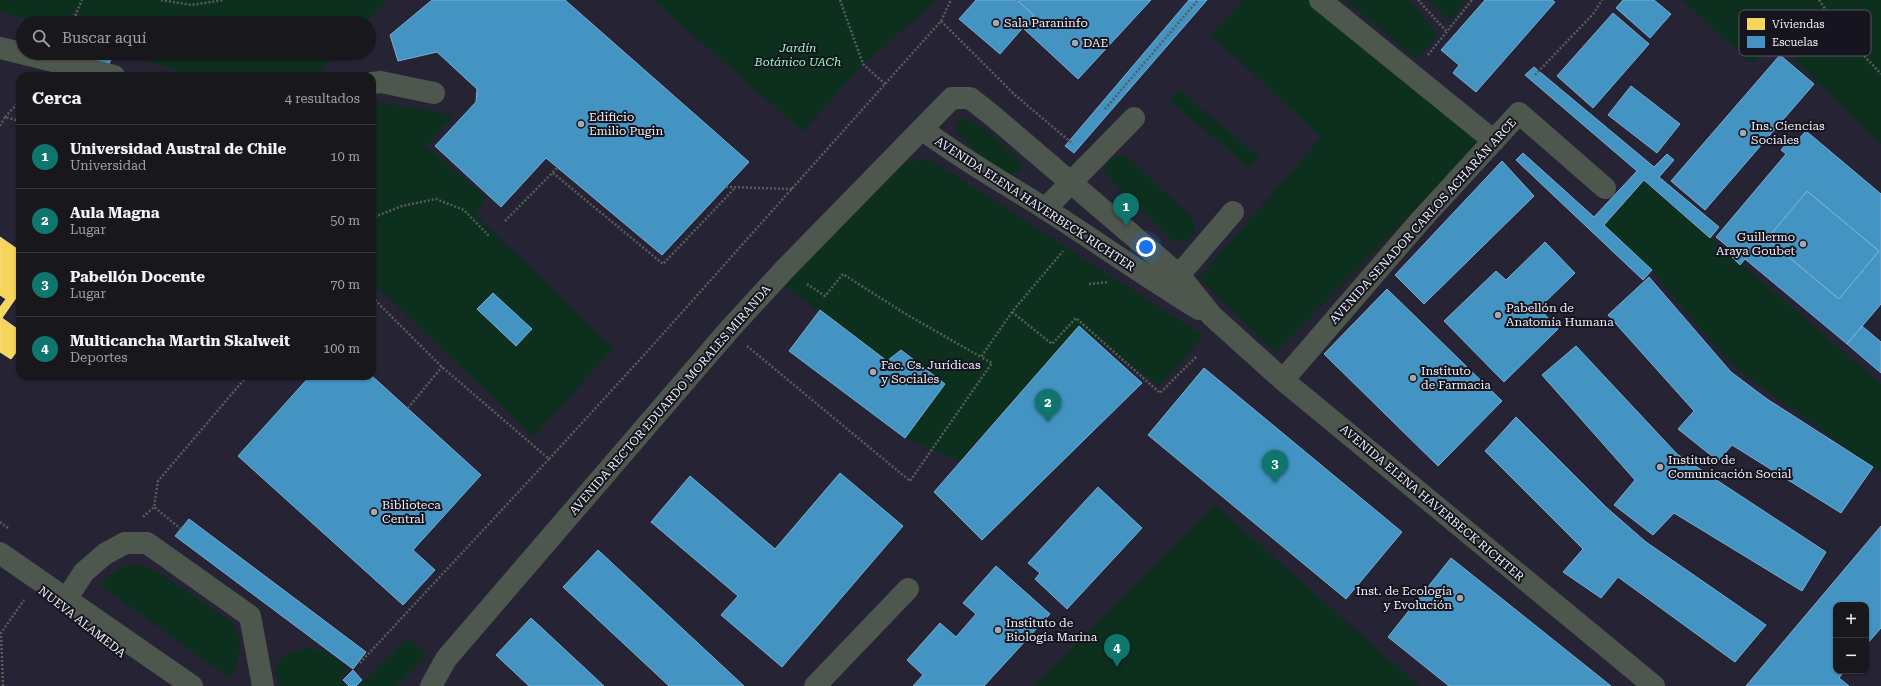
<!DOCTYPE html>
<html lang="es">
<head>
<meta charset="utf-8">
<style>
  body { margin:0; font-family:"Roboto Serif",serif; background:#212125; color:#f1f3f6 }
  .controls { position:absolute; right:12px; bottom:12px; display:grid; overflow:hidden; border-radius:8px; box-shadow:0 1px 3px #0004 }
  .controls button { width:36px; height:36px; display:grid; place-items:center; padding:0; border:0; border-bottom:1px solid #36373b; background:#18181c; color:#f1f3f6; font:20px sans-serif }
  .you { position:absolute; left:1146px; top:247px; width:14px; height:14px; margin:-10px; border:3px solid #fff; border-radius:50%; background:#1a73e8; box-shadow:0 0 0 6px #1a73e833 }
  .badge { display:grid; place-items:center; width:26px; height:26px; border-radius:50%; background:#0f766e; color:#fff; font-size:13px; font-weight:700 }
  .pin { position:absolute; translate:-50% -33px; filter:drop-shadow(0 1px 2px #0008) }
  .pin::after { content:''; position:absolute; top:21px; width:14px; height:12px; background:inherit; clip-path:polygon(0 0,100% 0,50% 100%) }
  .list { margin:0; padding:0; list-style:none }
  h2 { display:flex; justify-content:space-between; align-items:center; height:52px; margin:0; padding:0 16px; font-size:17px }
  h2 small { font-size:13px; font-weight:400; color:#9fa0a3 }
  .list li { display:grid; grid-template-columns:26px 1fr auto; gap:12px; align-items:center; box-sizing:border-box; height:64px; padding:0 16px; border-top:1px solid #36373b }
  .list b { display:block; font-size:15px; white-space:nowrap }
  .list p { margin:0; font-size:13px; white-space:nowrap; color:#9fa0a3 }
  .list em { font-size:13px; font-style:normal; color:#9fa0a3 }
  .icon { flex:none; width:22px; height:22px; fill:none; stroke:currentColor; stroke-width:2; stroke-linecap:round; stroke-linejoin:round }
  .map { position:relative; flex:none; width:1881px; height:686px; overflow:hidden }
  .search { position:absolute; background:#18181c; box-shadow:0 1px 3px #0004; left:16px; top:16px; width:360px; height:44px; display:flex; align-items:center; gap:10px; box-sizing:border-box; padding:0 14px; border-radius:22px; color:#9fa0a3; font-size:15px }
  .panel { position:absolute; background:#18181c; box-shadow:0 1px 3px #0004; left:16px; top:72px; width:360px; height:308px; border-radius:12px }
  .map>svg:first-child { display:block }
  .built { fill:#262434; fill-rule:evenodd }
  .green { fill:#0d2f1e }
  .homes { fill:#f6d55c; stroke:#f4dd8a }
  .schools { fill:#4393c3; stroke:#77afd3 }
  .lines { fill:none; stroke-linecap:round; stroke-linejoin:round }
  .path { stroke:#575d58; stroke-width:2.5; stroke-dasharray:2 2; stroke-linecap:butt }
  .minor { stroke:#4e574d; stroke-width:22 }
  .poi-dot { fill:#a7a7ae; stroke:#15141f; stroke-width:1.5 }
  .labels { text-anchor:middle; stroke-width:4; stroke-linejoin:round; paint-order:stroke }
  .poi-label { font-size:12px; fill:#efeff7; stroke:#15141f; text-anchor:start }
  .park-label { font-size:12px; font-style:italic; fill:#94f6bb; stroke:#15141f }
  .street-label { font-size:12px; fill:#efeff7; stroke:#15141f }
  .key { fill:#15141f; stroke:#565660; stroke-width:1 }
  .key-label { font-size:11px; fill:#efeff7 }
</style>
</head>
<body>
<div class="map">
<svg width="1881" height="686" viewBox="0 0 1881 686">
  <rect width="100%" height="100%" fill="#202025"/>
  <path class="built" d="M0 0H1881V686H1419L1215 506 1034 686H0ZM23 23H369V53H23ZM20 76H372V376H20ZM1836 605H1866V671H1836Z"/>
  <path class="green" d="M0 0H387L366 23H82L77 9 60 23H37L0 11Z
    M653 0H938L863 64 803 132Z
    M1243 0H1312L1484 140 1275 353 1199 278 1321 137 1211 35Z
    M1346 0H1409L1438 35 1417 60Z
    M1429 0H1466L1450 21Z
    M1682 0H1881V145L1778 44 1751 63Z
    M120 53H338L320 72 189 74Z
    M1178 89 1259 157 1250 168 1169 101Z
    M374 101 454 115 426 146 486 197 476 215 613 348 534 437 372 282V102Z
    M965 118 986 129 1020 161 1022 168 1018 172 1009 175 973 149 955 131 957 123Z
    M1115 156 1127 157 1193 218 1195 233 1186 241H1173L1105 174V166Z
    M930 159 1204 336 1159 386 1079 326 959 461 905 438 945 384 901 350 887 361 779 282 899 163Z
    M1644 180 1881 384V473L1736 369 1683 309 1652 270 1604 225Z
    M1215 505 1419 686H1034Z
    M135 564 157 571 233 623 240 639 237 667 227 677 99 584 120 568Z
    M409 637 428 655 396 686H359Z
    M307 648 327 652 349 668 339 679 347 686H280C279 682 275 675 275 671 275 655 295 651 307 648Z"/>
  <path class="homes" d="M0 237 20 251V292L2 318 20 331V347L11 359 0 352V307L6 299 0 295Z"/>
  <path class="schools" d="M432 0H565L749 162 662 255 546 158 501 207 435 146 476 102 477 89 437 52 398 61 390 35Z
    M976 0H1016L1034 15 1000 54 959 19Z
    M1019 0H1151L1078 79 1023 28 1034 15 1018 1Z
    M1189 0H1207L1074 153 1065 146Z
    M1485 0H1552L1555 2 1476 92 1453 73 1459 65 1441 50Z
    M1623 0H1654L1671 14 1650 38 1616 8Z
    M1613 13 1649 44 1593 108 1557 76Z
    M98 54 111 59 106 71 94 66Z
    M1780 55 1814 84 1705 210 1671 181Z
    M1534 67 1654 167 1667 154 1674 160 1659 177 1719 227 1710 238 1644 180 1604 225 1652 270 1643 280 1516 160 1523 153 1594 217 1637 171 1525 75Z
    M1631 86 1680 124 1657 153 1608 115Z
    M1806 131 1881 194V304L1847 344 1745 259 1740 265 1730 255 1733 251 1716 237 1786 154 1781 150 1791 138 1796 142Z
    M1502 161 1534 196 1424 304 1395 275Z
    M1807 191 1879 251 1839 299 1767 239Z
    M1807 191 1879 251 1839 299 1767 239Z
    M1545 242 1575 273 1539 308 1558 329 1504 382 1444 321 1496 271 1506 280Z
    M1649 277 1731 372 1767 399 1873 467 1841 513 1732 445 1718 461 1678 429 1694 411 1608 315Z
    M1387 289 1502 401 1438 466 1324 354Z
    M493 293 532 329 516 346 477 309Z
    M820 310 887 361 901 350 945 384 905 438 789 351Z
    M1079 326 1142 383 982 540 934 492Z
    M1862 326 1881 342V373L1847 344Z
    M1576 346 1677 454 1826 552 1802 591 1674 513 1653 535 1614 505 1635 480 1542 375Z
    M1204 368 1402 532 1346 599 1148 435Z
    M310 376H372L481 475 413 550 435 570 403 605 238 456Z
    M1516 417 1607 508 1646 542 1766 625 1735 662 1618 577 1601 598 1563 572 1583 549 1485 451Z
    M840 473 903 526 782 667 721 615 738 596 651 522 690 476 775 549Z
    M1098 487 1142 528 1067 609 1035 579 1040 573 1028 563Z
    M189 519 366 652 353 669 175 536Z
    M1881 526V628L1866 645V605H1836V671H1844L1839 678 1849 686H1746Z
    M598 550 744 686H669L563 587Z
    M1451 558 1611 686H1449L1388 637Z
    M996 566 1050 614 984 686H913L923 675 907 660 940 623 956 637 976 614 963 603Z
    M531 618 604 686H529L496 655Z
    M353 670 362 680 356 686H349L343 680Z"/>
  <g class="lines">
    <path class="path" d="M161 0 191 5 224 0
      M840 0 863 64 885 84
      M1418 0 1447 32
      M1819 0 1841 31 1881 74
      M941 21 951 0
      M72 23 82 0
      M1428 55 1472 0
      M1535 75 1593 14 1602 0
      M1105 109 1198 0
      M5 117 20 101
      M0 126 5 117 20 121
      M553 173 663 264 735 188
      M726 187 792 189
      M372 220 374 217 402 206 436 199 464 210 489 236
      M505 221 558 167
      M807 284 825 296 843 274 904 313 981 357 1012 312 1063 251
      M1089 284 1109 282
      M1012 312 1052 344 1076 318 1160 393 1196 357
      M747 346 910 481 992 363 981 357
      M408 408 442 367
      M549 459 645 354 941 21 1015 95 1073 144
      M143 517 154 507
      M0 522 8 528
      M181 529 154 507 158 481 247 376
      M360 663 549 459 442 367 372 297
      M3 686 1 633 24 600"/>
    <path class="minor" d="M1320 0 1494 141
      M0 48 114 76
      M372 83 381 82 434 93
      M922 129C961 159 1003 182 1044 208 1096 241 1146 277 1199 309
      M1045 209 1134 118
      M1179 275 1233 212
      M1283 380 1420 221 1519 113 1605 188
      M0 553 192 686
      M67 598 84 572 105 554 125 543H147L250 616 263 686
      M431 686 446 659 728 331 785 269 952 98H970L993 116 1179 275 1212 316 1283 380 1654 686
      M815 686 908 589"/>
  </g>
  <g class="poi-dot">
    <circle cx="996" cy="23" r="4"/>
    <circle cx="1075" cy="43" r="4"/>
    <circle cx="581" cy="124" r="4"/>
    <circle cx="1743" cy="133" r="4"/>
    <circle cx="1803" cy="244" r="4"/>
    <circle cx="1498" cy="315" r="4"/>
    <circle cx="873" cy="372" r="4"/>
    <circle cx="1413" cy="378" r="4"/>
    <circle cx="1660" cy="467" r="4"/>
    <circle cx="374" cy="512" r="4"/>
    <circle cx="1460" cy="598" r="4"/>
    <circle cx="998" cy="630" r="4"/>
  </g>
  <g class="labels">
    <g class="poi-label">
      <text x="1004" y="27">Sala Paraninfo</text>
      <text x="1083" y="47">DAE</text>
      <text x="589" y="121">Edificio<tspan x="589" dy="14">Emilio Pugin</tspan></text>
      <text x="1751" y="130">Ins. Ciencias<tspan x="1751" dy="14">Sociales</tspan></text>
      <text x="1795" y="241" text-anchor="end">Guillermo<tspan x="1795" dy="14">Araya Goubet</tspan></text>
      <text x="1506" y="312">Pabellón de<tspan x="1506" dy="14">Anatomía Humana</tspan></text>
      <text x="881" y="369">Fac. Cs. Jurídicas<tspan x="881" dy="14">y Sociales</tspan></text>
      <text x="1421" y="375">Instituto<tspan x="1421" dy="14">de Farmacia</tspan></text>
      <text x="1668" y="464">Instituto de<tspan x="1668" dy="14">Comunicación Social</tspan></text>
      <text x="382" y="509">Biblioteca<tspan x="382" dy="14">Central</tspan></text>
      <text x="1452" y="595" text-anchor="end">Inst. de Ecología<tspan x="1452" dy="14">y Evolución</tspan></text>
      <text x="1006" y="627">Instituto de<tspan x="1006" dy="14">Biología Marina</tspan></text>
    </g>
    <g class="park-label">
      <text x="798" y="52">Jardín<tspan x="798" dy="14">Botánico UACh</tspan></text>
    </g>
    <g class="street-label">
      <text transform="translate(1035 204) rotate(33)" y="4">AVENIDA ELENA HAVERBECK RICHTER</text>
      <text transform="translate(1423 221) rotate(-48)" y="4">AVENIDA SENADOR CARLOS ACHARÁN ARCE</text>
      <text transform="translate(670 400) rotate(-49)" y="4">AVENIDA RECTOR EDUARDO MORALES MIRANDA</text>
      <text transform="translate(1432 503) rotate(40)" y="4">AVENIDA ELENA HAVERBECK RICHTER</text>
      <text transform="translate(82 622) rotate(38)" y="4">NUEVA ALAMEDA</text>
    </g>
  </g>
  <rect x="1739" y="10" width="132" height="46" rx="6" class="key"/>
  <rect x="1747" y="18" width="18" height="12" fill="#f6d55c"/>
  <rect x="1747" y="36" width="18" height="12" fill="#4393c3"/>
  <g class="key-label">
    <text x="1772" y="28">Viviendas</text>
    <text x="1772" y="46">Escuelas</text>
  </g>
</svg>
<div class="controls">
<button>+</button>
<button>−</button>
</div>
<div class="you"></div>
<div class="pin badge" style="left:1126px;top:226px">1</div>
<div class="pin badge" style="left:1048px;top:422px">2</div>
<div class="pin badge" style="left:1275px;top:483px">3</div>
<div class="pin badge" style="left:1117px;top:667px">4</div>
<div class="search"><svg class="icon" aria-label="search" viewBox="0 0 24 24"><circle cx="10" cy="10" r="6"/><path d="M15 15l6 6"/></svg>Buscar aquí</div>
<section class="panel">
<h2>Cerca<small>4 resultados</small></h2>
<ul class="list">
<li><span class="badge">1</span><div><b>Universidad Austral de Chile</b><p>Universidad</p></div><em>10 m</em></li>
<li><span class="badge">2</span><div><b>Aula Magna</b><p>Lugar</p></div><em>50 m</em></li>
<li><span class="badge">3</span><div><b>Pabellón Docente</b><p>Lugar</p></div><em>70 m</em></li>
<li><span class="badge">4</span><div><b>Multicancha Martin Skalweit</b><p>Deportes</p></div><em>100 m</em></li>
</ul>
</section>
</div>
</body>
</html>
